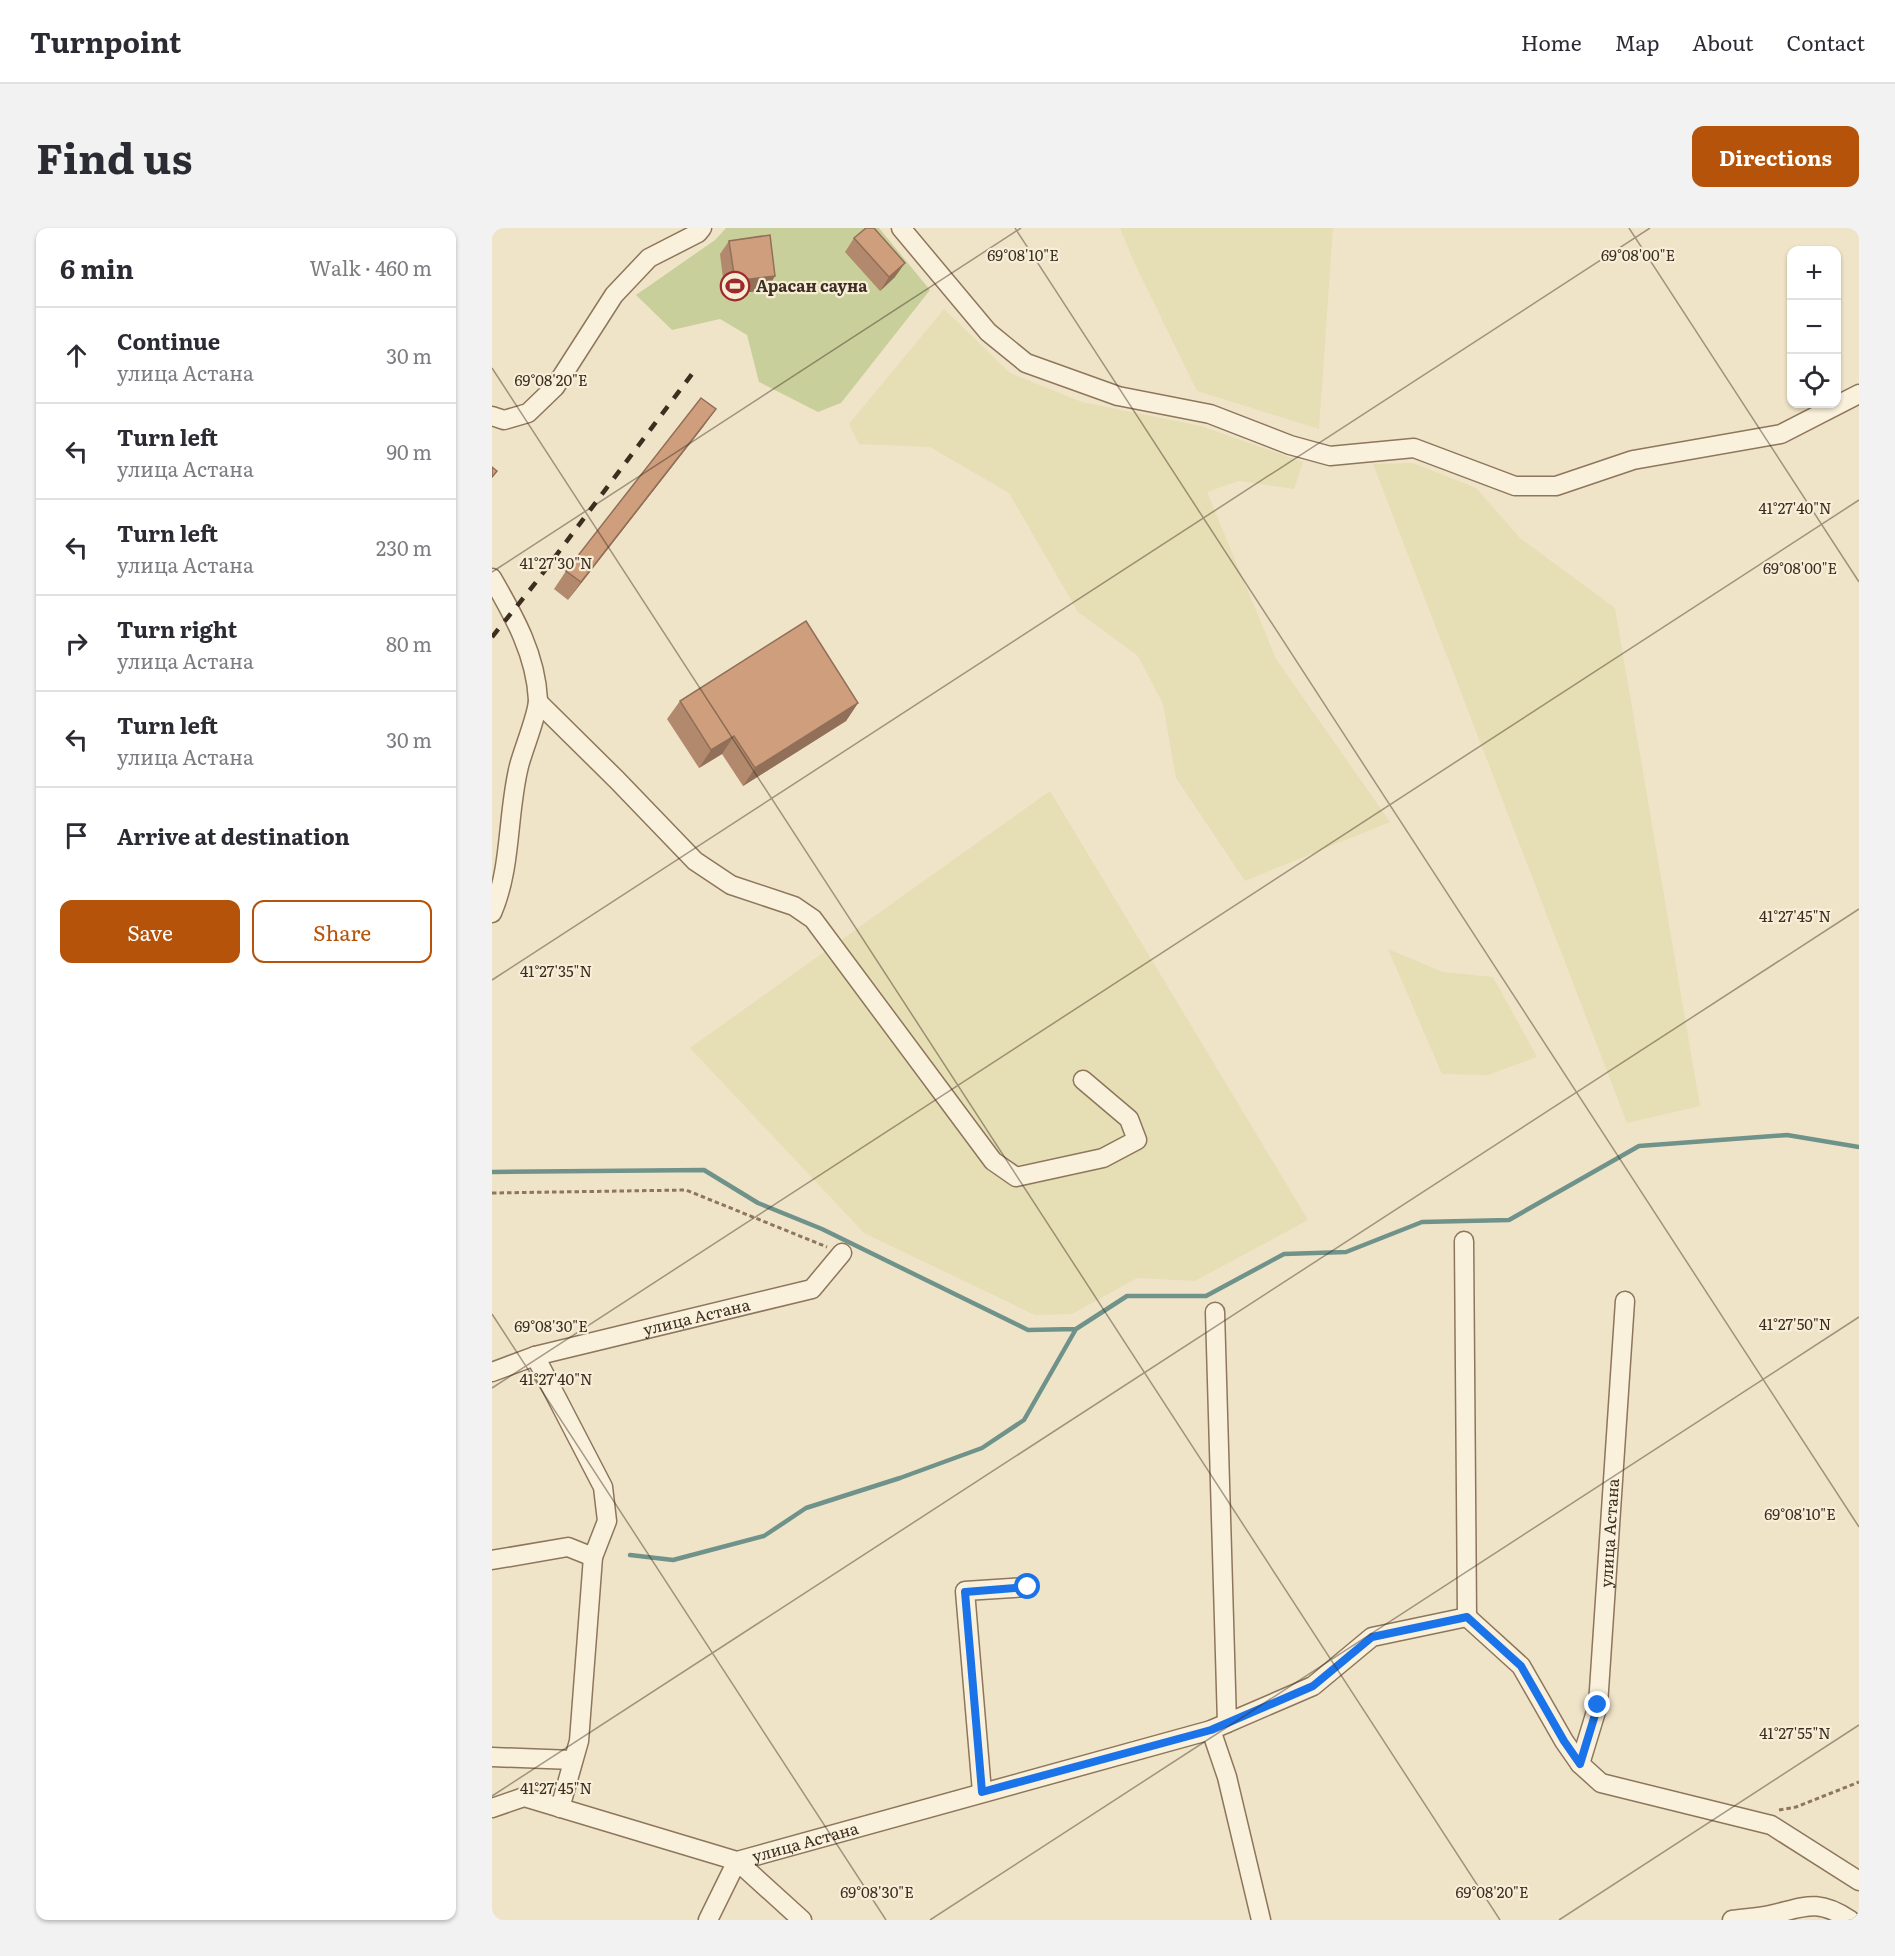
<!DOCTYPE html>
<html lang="en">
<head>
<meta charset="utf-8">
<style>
  body { margin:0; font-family:Literata,serif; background:#f2f2f3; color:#2b2b33 }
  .controls { position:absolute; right:18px; top:18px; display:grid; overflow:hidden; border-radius:12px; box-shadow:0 2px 4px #0004 }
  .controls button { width:54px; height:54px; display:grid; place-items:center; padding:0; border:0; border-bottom:2px solid #e1e1e2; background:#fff; color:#2b2b33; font:30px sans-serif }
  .stop { position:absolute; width:18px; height:18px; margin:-14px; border:4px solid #1a73e8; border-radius:50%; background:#fff }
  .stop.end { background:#1a73e8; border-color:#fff; box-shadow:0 2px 6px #0008 }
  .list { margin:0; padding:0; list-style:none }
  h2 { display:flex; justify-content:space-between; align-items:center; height:78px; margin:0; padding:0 24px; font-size:26px }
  h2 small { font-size:20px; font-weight:400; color:#7c7c81 }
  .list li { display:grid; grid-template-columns:39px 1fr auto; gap:18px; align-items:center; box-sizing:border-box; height:96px; padding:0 24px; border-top:2px solid #e1e1e2 }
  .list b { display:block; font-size:22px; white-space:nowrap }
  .list p { margin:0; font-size:20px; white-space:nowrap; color:#7c7c81 }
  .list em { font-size:20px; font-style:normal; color:#7c7c81 }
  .actions { display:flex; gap:12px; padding:18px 24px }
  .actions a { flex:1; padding:14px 0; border:2px solid #b45309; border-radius:12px; text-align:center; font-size:21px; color:#b45309 }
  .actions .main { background:#b45309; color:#fff }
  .icon { flex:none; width:33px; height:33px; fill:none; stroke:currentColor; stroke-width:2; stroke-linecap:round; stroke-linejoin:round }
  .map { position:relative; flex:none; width:1367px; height:1692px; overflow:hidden; border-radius:12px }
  header { display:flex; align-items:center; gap:36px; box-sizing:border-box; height:84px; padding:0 30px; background:#fff; border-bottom:2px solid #e1e1e2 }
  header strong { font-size:28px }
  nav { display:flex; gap:33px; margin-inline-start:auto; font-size:21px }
  .intro { display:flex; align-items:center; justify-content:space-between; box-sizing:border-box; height:144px; padding:0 36px }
  h1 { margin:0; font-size:42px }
  .button { padding:15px 27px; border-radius:12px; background:#b45309; color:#fff; font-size:21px; font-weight:700 }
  main { display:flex; gap:36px; padding:0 36px }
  aside { flex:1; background:#fff; border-radius:12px; box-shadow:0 2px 4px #0004 }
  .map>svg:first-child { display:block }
  .farmland { fill:#e6deb5 }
  .green { fill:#c9cf9b }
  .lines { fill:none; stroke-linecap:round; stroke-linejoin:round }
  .stream { stroke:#6f938a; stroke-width:4.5 }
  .minor-casing { stroke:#8d765c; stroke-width:21 }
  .path { stroke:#8d765c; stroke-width:3; stroke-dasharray:4.5 3; stroke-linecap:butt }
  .minor { stroke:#faf1dc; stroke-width:18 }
  .rail { stroke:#3d2e20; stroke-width:4.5; stroke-dasharray:10 10; stroke-linecap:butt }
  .wall { fill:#b2896c }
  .shaded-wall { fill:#916f58 }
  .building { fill:#cf9f7d; stroke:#916f58; stroke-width:1.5 }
  .route { stroke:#1a73e8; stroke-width:8 }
  .ticks { fill:none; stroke:#3d2e20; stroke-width:1.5; stroke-opacity:0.45 }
  .labels { text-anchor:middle; stroke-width:4.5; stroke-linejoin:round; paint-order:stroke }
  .poi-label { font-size:16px; font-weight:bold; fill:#3d2e20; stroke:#f7eed8; text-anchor:start }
  .street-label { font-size:16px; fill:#3d2e20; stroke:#f7eed8 }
  .ticks-label { font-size:15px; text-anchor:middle; fill:#3d2e20; stroke:#f7eed8; stroke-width:4.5; stroke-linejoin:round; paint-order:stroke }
</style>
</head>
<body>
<header>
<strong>Turnpoint</strong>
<nav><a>Home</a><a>Map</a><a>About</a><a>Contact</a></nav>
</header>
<div class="intro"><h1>Find us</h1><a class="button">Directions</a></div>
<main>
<aside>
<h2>6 min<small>Walk · 460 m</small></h2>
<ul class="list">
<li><svg class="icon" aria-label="ahead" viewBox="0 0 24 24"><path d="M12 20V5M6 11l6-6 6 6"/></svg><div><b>Continue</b><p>улица Астана</p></div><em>30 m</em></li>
<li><svg class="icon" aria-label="left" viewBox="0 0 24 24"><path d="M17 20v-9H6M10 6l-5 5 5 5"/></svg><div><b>Turn left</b><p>улица Астана</p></div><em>90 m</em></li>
<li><svg class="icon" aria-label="left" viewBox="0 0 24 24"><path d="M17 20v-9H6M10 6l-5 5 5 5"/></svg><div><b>Turn left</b><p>улица Астана</p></div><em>230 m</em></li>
<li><svg class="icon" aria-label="right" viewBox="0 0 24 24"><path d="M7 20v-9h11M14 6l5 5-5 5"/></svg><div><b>Turn right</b><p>улица Астана</p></div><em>80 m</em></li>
<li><svg class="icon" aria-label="left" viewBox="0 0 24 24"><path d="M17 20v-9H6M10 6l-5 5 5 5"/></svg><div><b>Turn left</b><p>улица Астана</p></div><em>30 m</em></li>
<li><svg class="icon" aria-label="arrive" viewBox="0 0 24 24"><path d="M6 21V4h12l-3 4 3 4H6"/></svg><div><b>Arrive at destination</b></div></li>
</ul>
<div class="actions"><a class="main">Save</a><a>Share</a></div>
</aside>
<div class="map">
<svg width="1367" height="1692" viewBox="0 0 1367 1692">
  <rect width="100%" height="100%" fill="#f0e4c8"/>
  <path class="farmland" d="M628 0H841L827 201 705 163 641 32Z
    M452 81 518 145 590 174 709 198 811 234 802 261 747 253 715 264 784 431 898 594 753 653 684 550 671 476 646 428 586 384 517 265 438 219 367 216 357 196Z
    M921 235 984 260 1028 310 1123 380 1208 878 1135 895 881 236Z
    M558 563 816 992 703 1053 645 1050 580 1086 543 1087 372 1005 198 820Z
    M896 721 951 744 1001 749 1045 829 996 847 950 846Z"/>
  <path class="green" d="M234 0H387L438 62 349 175 326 184 267 154 255 107 228 91 180 102 144 67 223 12Z"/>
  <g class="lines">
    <path class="stream" d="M0 944 212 942 266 975 330 1001 536 1102 584 1101
      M138 1327 181 1332 272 1308 314 1280 408 1250 490 1220 532 1192 584 1101 635 1068H714L792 1026 854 1024 930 994 1017 992 1147 918 1295 907 1367 919"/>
    <g class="minor-casing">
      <g id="minor">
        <path d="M409 0 496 104 534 135 626 168 718 186 798 217 838 228 922 220 1023 258H1064L1141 232 1289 206 1367 166"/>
        <path d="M0 188 12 192 36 185 63 159 122 67 157 30 206 5 210 0"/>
        <path d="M0 350C22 388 44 427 46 472 46 486 31 522 27 538 15 586 20 639 0 685"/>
        <path d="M46 474 125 552 203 633 239 657 302 678 321 691 501 933 524 949 611 930 645 912 637 891 591 852"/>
        <path d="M972 1013 975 1389"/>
        <path d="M723 1084 735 1495"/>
        <path d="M43 1128 111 1259 115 1293 101 1329 87 1513 68 1580"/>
        <path id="s1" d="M0 1144 43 1128 320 1061 350 1025"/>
        <path d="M0 1332 76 1319 101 1329"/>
        <path d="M719 1502 735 1549 769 1692"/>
        <path d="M0 1529 81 1532"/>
        <path id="s2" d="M1088 1536 1106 1477 1133 1073"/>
        <path d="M490 1564 473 1363 536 1359"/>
        <path id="s3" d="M0 1580 32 1569 245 1633 719 1502 821 1458 880 1409 975 1389 1029 1438 1072 1513 1088 1536 1109 1555 1279 1597 1367 1653"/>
        <path d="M216 1692 245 1633 310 1692"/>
        <path d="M1240 1692C1253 1690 1266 1690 1278 1687 1313 1679 1325 1670 1358 1692"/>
      </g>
    </g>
    <path class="path" d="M0 965 194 962 335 1019
      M1287 1582 1304 1579 1367 1554"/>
    <use href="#minor" class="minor"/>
    <path class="rail" d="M0 409 45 353 200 146"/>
  </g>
  <path class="wall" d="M362 10 403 49 388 63 353 24Z
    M237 13 283 48 274 62 233 67 228 26Z
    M224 181 211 199 76 372 62 361 74 343Z
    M188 473 366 475 354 493 251 558 230 526 207 540 175 491Z"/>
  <path class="shaded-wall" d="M413 35 403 49 388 63 397 49Z
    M283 48 274 62 233 67 243 53Z
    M224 181 211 199 76 372 89 354Z
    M366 475 354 493 251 558 263 540Z
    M242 508 230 526 207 540 219 522Z"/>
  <path class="building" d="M374 0H382L413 35 397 49 362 10Z
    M278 7 283 48 243 53 237 13Z
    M209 170 224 181 89 354 74 343Z
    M0 239 5 243 0 249Z
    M314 393 366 475 263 540 242 508 219 522 188 473Z"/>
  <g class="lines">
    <path class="route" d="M536 1359 473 1364 490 1564 719 1502 821 1458 880 1409 975 1389 1029 1438 1072 1513 1088 1536 1106 1477"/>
  </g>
  <path class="ticks" d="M523 0 1367 1299M1137 0 1367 354M0 140 1008 1692M0 344 529 0M0 752 1158 0M0 1086 394 1692M0 1160 1367 272M0 1568 1367 681M438 1692 1367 1089M1067 1692 1367 1497"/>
  <defs>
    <g id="stadium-ring" transform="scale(1.5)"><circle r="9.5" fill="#f7eed8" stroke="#9e2a2b" stroke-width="1.5"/><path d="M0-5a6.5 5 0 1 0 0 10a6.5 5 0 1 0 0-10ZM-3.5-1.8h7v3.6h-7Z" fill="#9e2a2b"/></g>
  </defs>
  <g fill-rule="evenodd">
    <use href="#stadium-ring" x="243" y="58"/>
  </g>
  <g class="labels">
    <g class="poi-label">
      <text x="264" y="64">Арасан сауна</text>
    </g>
    <g class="street-label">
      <text dy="6" stroke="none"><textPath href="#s1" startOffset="212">улица Астана</textPath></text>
      <text dy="6" stroke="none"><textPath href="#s2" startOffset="234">улица Астана</textPath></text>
      <text dy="6" stroke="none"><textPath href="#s3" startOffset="327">улица Астана</textPath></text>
    </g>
  </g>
  <g class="ticks-label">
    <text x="531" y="33">69°08'10"E</text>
    <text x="1146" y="33">69°08'00"E</text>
    <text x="59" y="158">69°08'20"E</text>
    <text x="1303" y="286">41°27'40"N</text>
    <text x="64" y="341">41°27'30"N</text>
    <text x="1308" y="346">69°08'00"E</text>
    <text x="1303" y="694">41°27'45"N</text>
    <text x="64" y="749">41°27'35"N</text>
    <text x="1303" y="1102">41°27'50"N</text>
    <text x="59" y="1104">69°08'30"E</text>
    <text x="64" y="1157">41°27'40"N</text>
    <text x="1308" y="1292">69°08'10"E</text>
    <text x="1303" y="1511">41°27'55"N</text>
    <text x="64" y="1566">41°27'45"N</text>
    <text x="385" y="1670">69°08'30"E</text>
    <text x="1000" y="1670">69°08'20"E</text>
  </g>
</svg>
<div class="controls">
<button>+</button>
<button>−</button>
<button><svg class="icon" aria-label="locate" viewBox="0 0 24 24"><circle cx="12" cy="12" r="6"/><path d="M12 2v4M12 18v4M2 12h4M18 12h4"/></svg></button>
</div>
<div class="stop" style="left:536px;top:1359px"></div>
<div class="stop end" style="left:1106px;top:1477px"></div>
</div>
</main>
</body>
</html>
